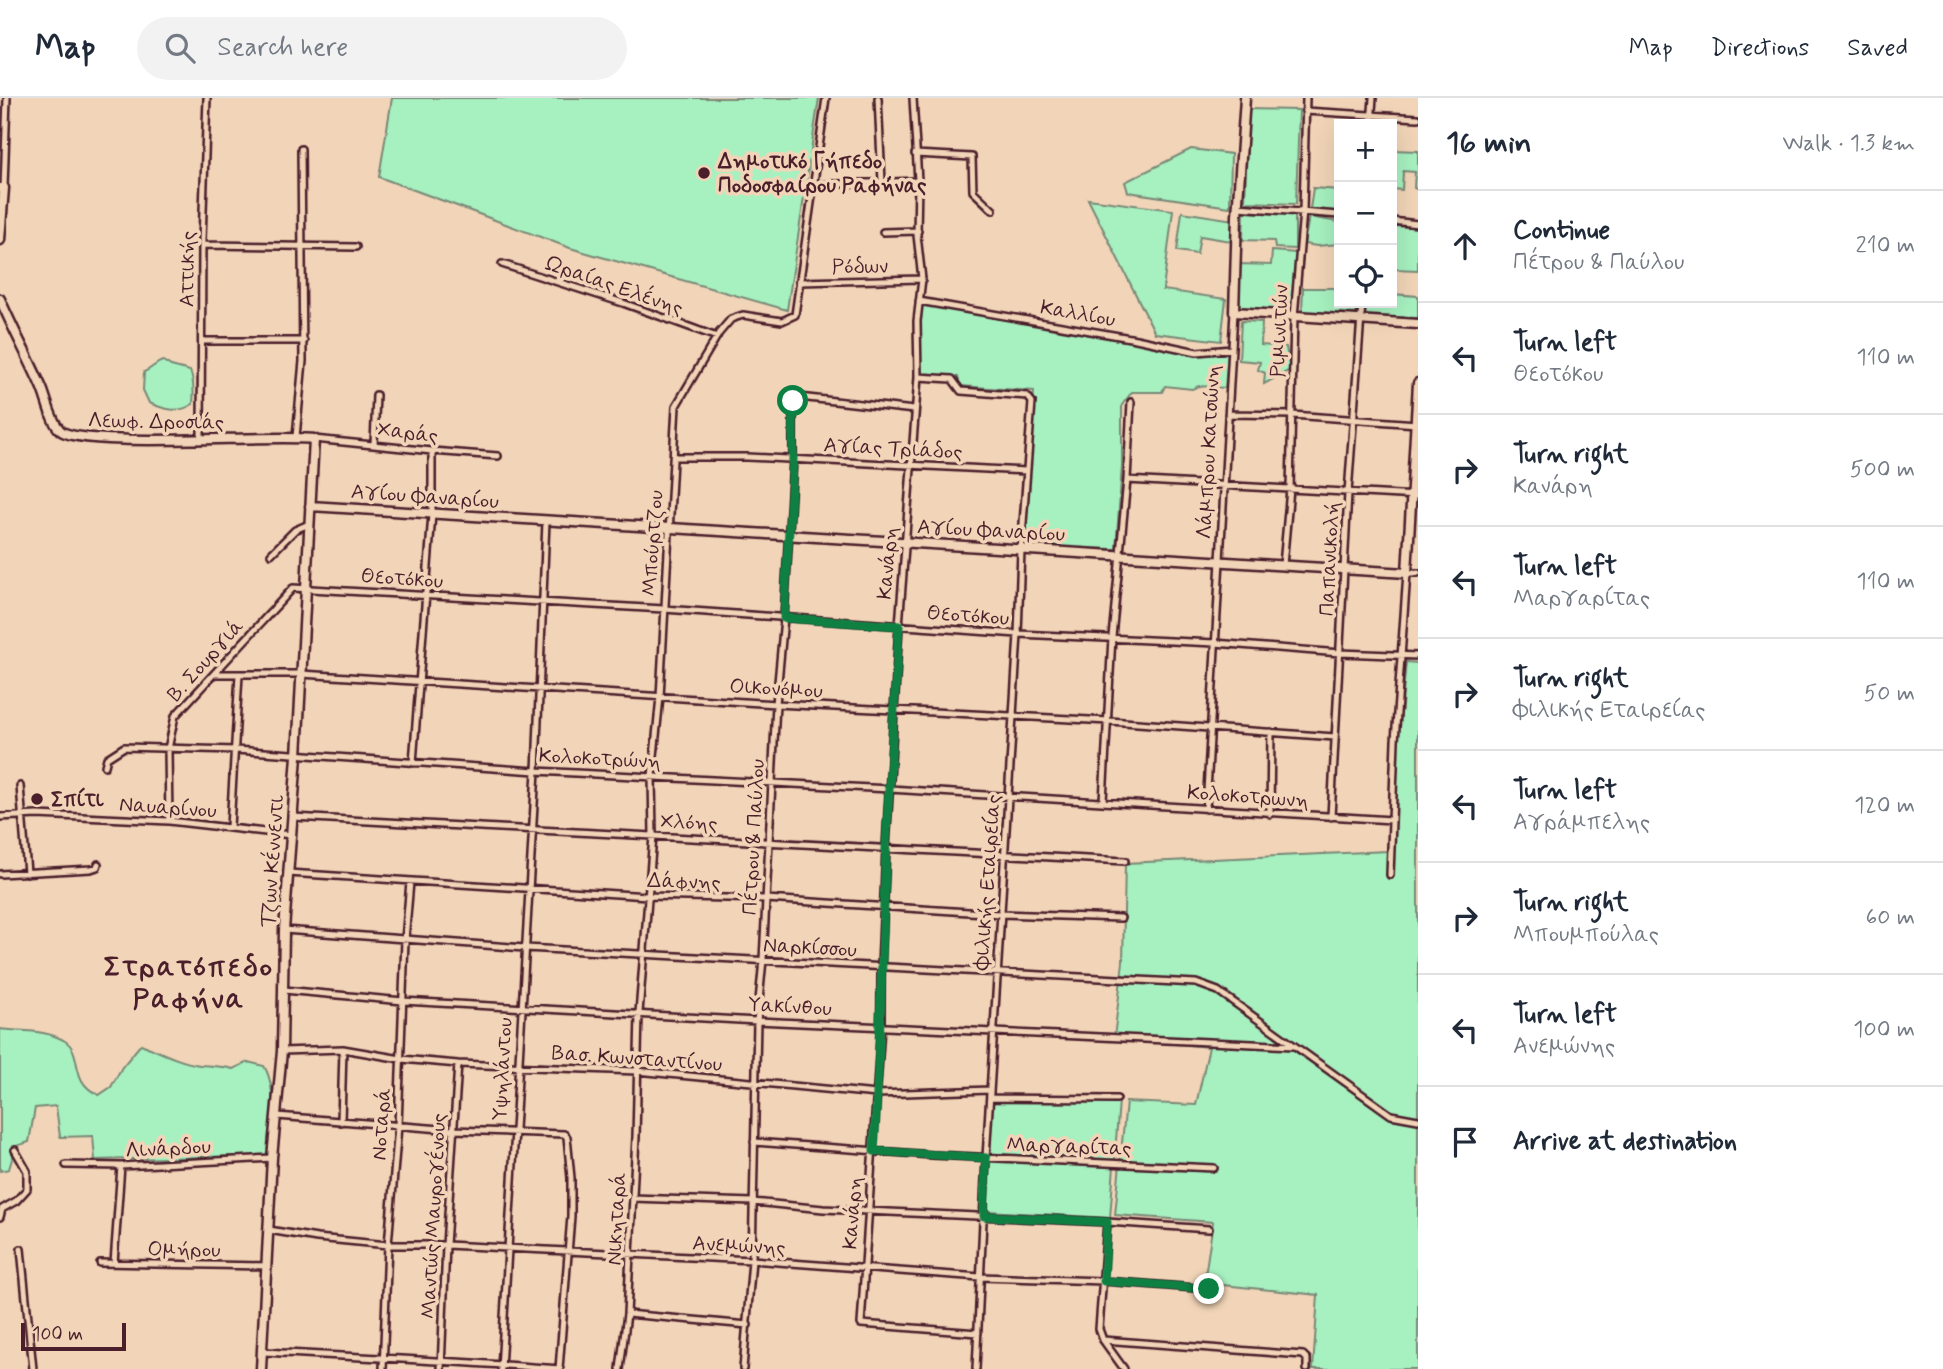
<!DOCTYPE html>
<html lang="en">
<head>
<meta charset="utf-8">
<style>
  body { margin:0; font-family:Mynerve,sans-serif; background:#f2f2f3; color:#1f2937 }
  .controls { position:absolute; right:21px; top:21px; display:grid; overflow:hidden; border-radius:0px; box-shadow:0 7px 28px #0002 }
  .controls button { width:63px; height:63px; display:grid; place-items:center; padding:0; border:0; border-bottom:2px solid #e0e1e3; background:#fff; color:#1f2937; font:35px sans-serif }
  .scale { position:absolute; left:21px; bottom:18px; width:105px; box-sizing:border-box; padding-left:7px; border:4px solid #4a1f2b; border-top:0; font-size:19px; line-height:24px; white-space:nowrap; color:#4a1f2b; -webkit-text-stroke:5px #f2d5b8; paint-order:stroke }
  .stop { position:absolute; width:21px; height:21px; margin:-16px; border:5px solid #0b8043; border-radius:50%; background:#fff }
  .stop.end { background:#0b8043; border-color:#fff; box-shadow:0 2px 7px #0008 }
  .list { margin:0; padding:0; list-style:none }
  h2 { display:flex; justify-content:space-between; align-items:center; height:91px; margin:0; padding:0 28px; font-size:30px }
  h2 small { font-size:23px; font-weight:400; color:#747a83 }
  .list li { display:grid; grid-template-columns:46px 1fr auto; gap:21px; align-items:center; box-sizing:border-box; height:112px; padding:0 28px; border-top:2px solid #e0e1e3 }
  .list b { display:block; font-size:26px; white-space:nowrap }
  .list p { margin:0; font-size:23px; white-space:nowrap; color:#747a83 }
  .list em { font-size:23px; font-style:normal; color:#747a83 }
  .icon { flex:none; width:38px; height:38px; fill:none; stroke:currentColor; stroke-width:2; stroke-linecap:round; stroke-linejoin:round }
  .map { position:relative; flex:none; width:1418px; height:1271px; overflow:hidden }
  header { display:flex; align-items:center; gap:42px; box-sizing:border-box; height:98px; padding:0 35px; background:#fff; border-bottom:2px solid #e0e1e3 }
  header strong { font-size:33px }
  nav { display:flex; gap:38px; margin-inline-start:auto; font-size:24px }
  .search { width:490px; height:63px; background:#f2f2f3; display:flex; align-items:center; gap:18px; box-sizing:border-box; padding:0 24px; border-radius:38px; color:#747a83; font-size:26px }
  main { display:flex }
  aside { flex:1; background:#fff }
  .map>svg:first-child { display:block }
  .green { fill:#a7f1c0; stroke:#788876; stroke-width:2 }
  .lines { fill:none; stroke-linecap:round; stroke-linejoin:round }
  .street-casing { stroke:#4a1f2b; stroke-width:10 }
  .secondary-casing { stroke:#4a1f2b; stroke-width:13 }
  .street { stroke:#f2d5b8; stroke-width:5 }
  .secondary { stroke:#f2d5b8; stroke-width:8 }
  .route { stroke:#0b8043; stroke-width:9 }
  .poi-dot { fill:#4a1f2b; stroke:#f2d5b8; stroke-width:2.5 }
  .labels { text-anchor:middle; stroke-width:7; stroke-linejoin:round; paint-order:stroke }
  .poi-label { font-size:21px; font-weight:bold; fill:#4a1f2b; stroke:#f2d5b8; text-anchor:start }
  .street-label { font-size:21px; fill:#4a1f2b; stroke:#f2d5b8 }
  .district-label { font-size:28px; font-weight:bold; letter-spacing:2px; fill:#4a1f2b; stroke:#f2d5b8 }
</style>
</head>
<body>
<header>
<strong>Map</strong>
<div class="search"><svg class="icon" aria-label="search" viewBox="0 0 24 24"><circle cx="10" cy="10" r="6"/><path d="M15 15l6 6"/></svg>Search here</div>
<nav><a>Map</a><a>Directions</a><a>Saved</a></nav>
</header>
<main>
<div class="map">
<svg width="1418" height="1271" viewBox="0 0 1418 1271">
  <rect width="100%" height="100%" fill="#f2d5b8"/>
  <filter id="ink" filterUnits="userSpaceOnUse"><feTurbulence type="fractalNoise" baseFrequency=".0143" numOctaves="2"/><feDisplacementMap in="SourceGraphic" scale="14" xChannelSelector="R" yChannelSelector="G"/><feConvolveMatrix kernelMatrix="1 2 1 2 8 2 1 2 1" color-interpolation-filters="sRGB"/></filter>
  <g filter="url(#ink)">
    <path class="green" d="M392 0H819L787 212 570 150 379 79Z
      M1248 11 1299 12 1296 106 1245 104Z
      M1191 51 1231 56 1230 109 1128 94 1125 84Z
      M1392 52 1418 53V92L1414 90 1415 74 1403 73 1402 92 1392 91Z
      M1313 90 1339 92V114L1310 111Z
      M1088 101 1173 112 1163 192 1226 201 1221 243 1155 235Z
      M1182 114 1234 122 1231 143 1200 138 1197 156 1177 153Z
      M1244 114 1295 117V151L1275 150 1274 143 1243 142Z
      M1309 119 1339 124 1338 146 1317 148 1304 146Z
      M1392 128 1418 129V172L1394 171 1392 196 1418 198V220L1365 218 1366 205H1392Z
      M1272 153 1296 155 1291 213 1238 209 1240 166 1271 167Z
      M1303 190H1339V205H1357L1356 216 1302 214Z
      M922 206 1132 242 1200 257 1228 254 1225 290 1199 288 1192 291 1165 288 1162 294H1132L1122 307V368L1116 451 1023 449 1034 293 960 288 958 279 918 277Z
      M1241 223 1262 224 1261 247 1286 249 1290 272 1264 286 1265 275 1258 272 1260 264 1239 262Z
      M163 263 171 268 190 273C194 283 194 295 193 306 178 316 164 311 149 305L143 292 144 274C152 271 155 265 163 263Z
      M1406 564 1418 565V1271H1313L1318 1197 1204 1185 1213 1124 1115 1117 1126 1004 1196 1007 1209 949 1114 940 1123 864 1125 765 1388 753Z
      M0 931C22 934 46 931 65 943 84 955 68 984 99 997L111 989 122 969 141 946C160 954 179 964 200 967 211 968 221 968 233 971L248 964 264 968C277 989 273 1033 269 1057L95 1062 93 1038 60 1039 56 1008 35 1010 29 1044 16 1048 9 1071 0 1073Z
      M993 1002 1119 1003 1110 1120 988 1113 987 1049Z"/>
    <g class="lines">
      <g class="street-casing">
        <path id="street" d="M878 0 882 84
          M913 0 918 83 917 137 922 181 917 223 918 279 899 528 886 750 881 868V929L861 1226 978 1235
          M1305 13 1418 20
          M1371 26 1373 0
          M915 56 972 59 973 93 993 112
          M812 87 918 83
          M4 90 7 0
          M1238 109 1339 117
          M1392 123 1418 126
          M883 134 918 133
          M202 147 356 149
          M502 166 623 205 717 239
          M799 184 922 181
          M919 203 1136 241 1197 254 1232 251
          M202 243H304
          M918 279 952 281 961 293 1027 298 1032 304 1021 452 1018 536 986 1060 976 1271
          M1228 316 1292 317 1417 326
          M296 339 303 263 301 51
          M314 341 432 353 498 358
          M201 342 202 142 207 0
          M374 346 376 297
          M674 359H747L1026 373
          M1127 382 1418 398
          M271 456 295 432 309 426
          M1283 467 1290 391 1294 219 1303 113 1306 0
          M215 576H301L776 606 1109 623 1335 639
          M413 665 432 416V353
          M105 668 107 660 124 649 236 652 536 673 890 691 1392 722
          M20 688 27 775
          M1103 703 1112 539 1127 382 1131 304
          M1206 711 1234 214
          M1270 716 1271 634
          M0 719 37 717 169 723 291 737
          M293 719 1125 763
          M1331 719 1348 395 1362 205
          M169 723 168 651 175 618 293 490 664 511 1018 536 1215 545 1340 555 1418 558
          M230 729 239 577
          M288 775 648 798 766 801 1000 816 1121 820
          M0 776 91 771 97 769 98 766
          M1390 777 1395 643 1407 475H1418
          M284 832 525 850 1196 885 1218 893 1391 1017 1418 1022
          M284 892 403 903 757 923 1294 948
          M282 953 343 951 401 961 458 966 637 973 877 996 990 992
          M991 1000 1117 1001
          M277 1018 454 1032 564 1036 567 1039 571 1080V1118L559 1271
          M341 1024 343 951
          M754 1044 932 1057 1214 1070
          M66 1067 121 1068 272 1060
          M632 1100 753 1104 823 1111 1107 1124 1209 1131
          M0 1119 2 1111 16 1103 27 1091V1073L15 1052
          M1107 1124 1099 1231 1103 1242 1124 1271
          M269 1132 317 1140 388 1147H446L752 1162 980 1179 1104 1183 1209 1191
          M21 1151 33 1271
          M100 1165 267 1168
          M114 1165 121 1068
          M627 1216 748 1227
          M1103 1242 1303 1257 1307 1261V1271
          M263 1254C362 1259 461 1263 560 1271
          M383 1271 388 1147 398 1028 405 842 410 784
          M441 1271 446 1147 458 966
          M501 1271 536 673 546 423
          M620 1271 627 1216 636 1039 639 915 653 738 652 678 660 599 676 308 719 235 731 221 743 217 782 223 795 217 826 0
          M743 1271 752 1162 757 923 763 862 776 606 784 520 793 361V303L799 299 914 312"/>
      </g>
      <g class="secondary-casing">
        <path id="secondary" d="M1245 0 1237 118 1234 214 1418 226
          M0 90H4L0 142
          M0 201C13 231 28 259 41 288 47 301 50 322 60 332 78 351 276 336 314 341L297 658 284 832 282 953 272 1060 261 1271
          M310 408 1407 475 1418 285"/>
      </g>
      <use href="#street" class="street"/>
      <use href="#secondary" class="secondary"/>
    </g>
  </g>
  <g class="lines" filter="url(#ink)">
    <path class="route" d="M793 303V361L784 520 899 528C895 602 889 676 886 751 882 851 880 952 874 1053L986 1060 984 1118 1107 1124 1104 1183 1209 1191"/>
  </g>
  <g class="poi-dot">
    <circle cx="704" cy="75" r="7"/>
    <circle cx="37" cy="701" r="7"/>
  </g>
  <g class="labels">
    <g class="poi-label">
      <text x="718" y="70">Δημοτικό Γήπεδο<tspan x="718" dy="24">Ποδοσφαίρου Ραφήνας</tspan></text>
      <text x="51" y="708">Σπίτι</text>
    </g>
    <g class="street-label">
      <text transform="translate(860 168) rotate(-1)" y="7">Ρόδων</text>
      <text transform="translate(187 171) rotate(-89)" y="7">Αττικής</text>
      <text transform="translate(614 187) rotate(19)" y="7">Ωραίας Ελένης</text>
      <text transform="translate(1078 215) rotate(10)" y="7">Καλλίου</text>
      <text transform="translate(1279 233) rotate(-88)" y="7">Ριμινιτών</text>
      <text transform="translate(156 323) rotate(1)" y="7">Λεωφ. Δροσιάς</text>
      <text transform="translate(408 334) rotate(7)" y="7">Χαράς</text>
      <text transform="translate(893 350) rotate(3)" y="7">Αγίας Τριάδος</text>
      <text transform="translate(1208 354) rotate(-87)" y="7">Λάμπρου Κατσώνη</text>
      <text transform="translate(425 398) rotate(4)" y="7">Αγίου Φαναρίου</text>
      <text transform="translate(991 432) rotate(3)" y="7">Αγίου Φαναρίου</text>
      <text transform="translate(652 445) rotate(-86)" y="7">Μπούρτζου</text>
      <text transform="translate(1329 461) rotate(-87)" y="7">Παπανικολή</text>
      <text transform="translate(887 465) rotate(-85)" y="7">Κανάρη</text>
      <text transform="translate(402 480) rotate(4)" y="7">Θεοτόκου</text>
      <text transform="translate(968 517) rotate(4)" y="7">Θεοτόκου</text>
      <text transform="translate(205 562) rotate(-48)" y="7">Β. Σουργιά</text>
      <text transform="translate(776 590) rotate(3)" y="7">Οικονόμου</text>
      <text transform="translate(600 660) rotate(3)" y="7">Κολοκοτρώνη</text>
      <text transform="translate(1248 698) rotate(4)" y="7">Κολοκοτρωνη</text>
      <text transform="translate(168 709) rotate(4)" y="7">Ναυαρίνου</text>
      <text transform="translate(689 724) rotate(3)" y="7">Χλόης</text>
      <text transform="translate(753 739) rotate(-87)" y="7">Πέτρου &amp; Παύλου</text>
      <text transform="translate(272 763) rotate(-86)" y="7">Τζων Κέννεντι</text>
      <text transform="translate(684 783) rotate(2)" y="7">Δάφνης</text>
      <text transform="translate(987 784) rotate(-86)" y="7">Φιλικής Εταιρείας</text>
      <text transform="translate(810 849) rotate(3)" y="7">Ναρκίσσου</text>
      <text transform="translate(790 908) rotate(3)" y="7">Υακίνθου</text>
      <text transform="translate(637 960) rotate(4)" y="7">Βασ. Κωνσταντίνου</text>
      <text transform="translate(502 971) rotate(-87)" y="7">Υψηλάντου</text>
      <text transform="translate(381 1026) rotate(-86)" y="7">Νοταρά</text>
      <text transform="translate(1069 1048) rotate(2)" y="7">Μαργαρίτας</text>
      <text transform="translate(168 1050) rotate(-3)" y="7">Λινάρδου</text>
      <text transform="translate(852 1115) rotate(-86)" y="7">Κανάρη</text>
      <text transform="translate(433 1118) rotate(-87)" y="7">Μαντώς Μαυρογένους</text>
      <text transform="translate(616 1121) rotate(-87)" y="7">Νικηταρά</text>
      <text transform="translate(739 1147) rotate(3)" y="7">Ανεμώνης</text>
      <text transform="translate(184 1151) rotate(1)" y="7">Ομήρου</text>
    </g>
    <g class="district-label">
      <text x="189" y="878">Στρατόπεδο<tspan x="189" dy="32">Ραφήνα</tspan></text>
    </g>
  </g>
</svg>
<div class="controls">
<button>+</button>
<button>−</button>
<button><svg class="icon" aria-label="locate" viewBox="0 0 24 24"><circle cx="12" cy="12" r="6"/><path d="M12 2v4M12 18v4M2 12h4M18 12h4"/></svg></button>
</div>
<div class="scale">100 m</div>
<div class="stop" style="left:793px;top:303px"></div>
<div class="stop end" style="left:1209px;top:1191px"></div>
</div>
<aside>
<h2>16 min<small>Walk · 1.3 km</small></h2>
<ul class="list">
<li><svg class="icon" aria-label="ahead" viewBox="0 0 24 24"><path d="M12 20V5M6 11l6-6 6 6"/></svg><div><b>Continue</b><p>Πέτρου &amp; Παύλου</p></div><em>210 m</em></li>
<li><svg class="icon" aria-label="left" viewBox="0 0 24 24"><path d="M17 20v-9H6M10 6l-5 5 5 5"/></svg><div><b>Turn left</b><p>Θεοτόκου</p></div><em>110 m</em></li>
<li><svg class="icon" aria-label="right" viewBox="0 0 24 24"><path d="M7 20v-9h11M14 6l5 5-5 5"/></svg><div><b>Turn right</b><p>Κανάρη</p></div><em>500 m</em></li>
<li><svg class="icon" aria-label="left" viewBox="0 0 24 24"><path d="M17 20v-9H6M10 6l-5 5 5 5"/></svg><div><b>Turn left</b><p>Μαργαρίτας</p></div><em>110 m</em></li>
<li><svg class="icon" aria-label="right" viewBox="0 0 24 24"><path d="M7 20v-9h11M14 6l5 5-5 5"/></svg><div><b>Turn right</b><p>Φιλικής Εταιρείας</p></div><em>50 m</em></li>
<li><svg class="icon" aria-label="left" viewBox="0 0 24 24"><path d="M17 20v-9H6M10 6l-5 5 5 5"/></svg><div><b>Turn left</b><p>Αγράμπελης</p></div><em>120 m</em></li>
<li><svg class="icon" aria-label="right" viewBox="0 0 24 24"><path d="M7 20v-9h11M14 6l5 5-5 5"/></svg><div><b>Turn right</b><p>Μπουμπούλας</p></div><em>60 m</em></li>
<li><svg class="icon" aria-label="left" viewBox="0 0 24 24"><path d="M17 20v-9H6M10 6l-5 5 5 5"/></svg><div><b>Turn left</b><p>Ανεμώνης</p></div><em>100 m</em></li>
<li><svg class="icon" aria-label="arrive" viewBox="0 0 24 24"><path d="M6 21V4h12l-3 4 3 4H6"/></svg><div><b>Arrive at destination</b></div></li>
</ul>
</aside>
</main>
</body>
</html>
